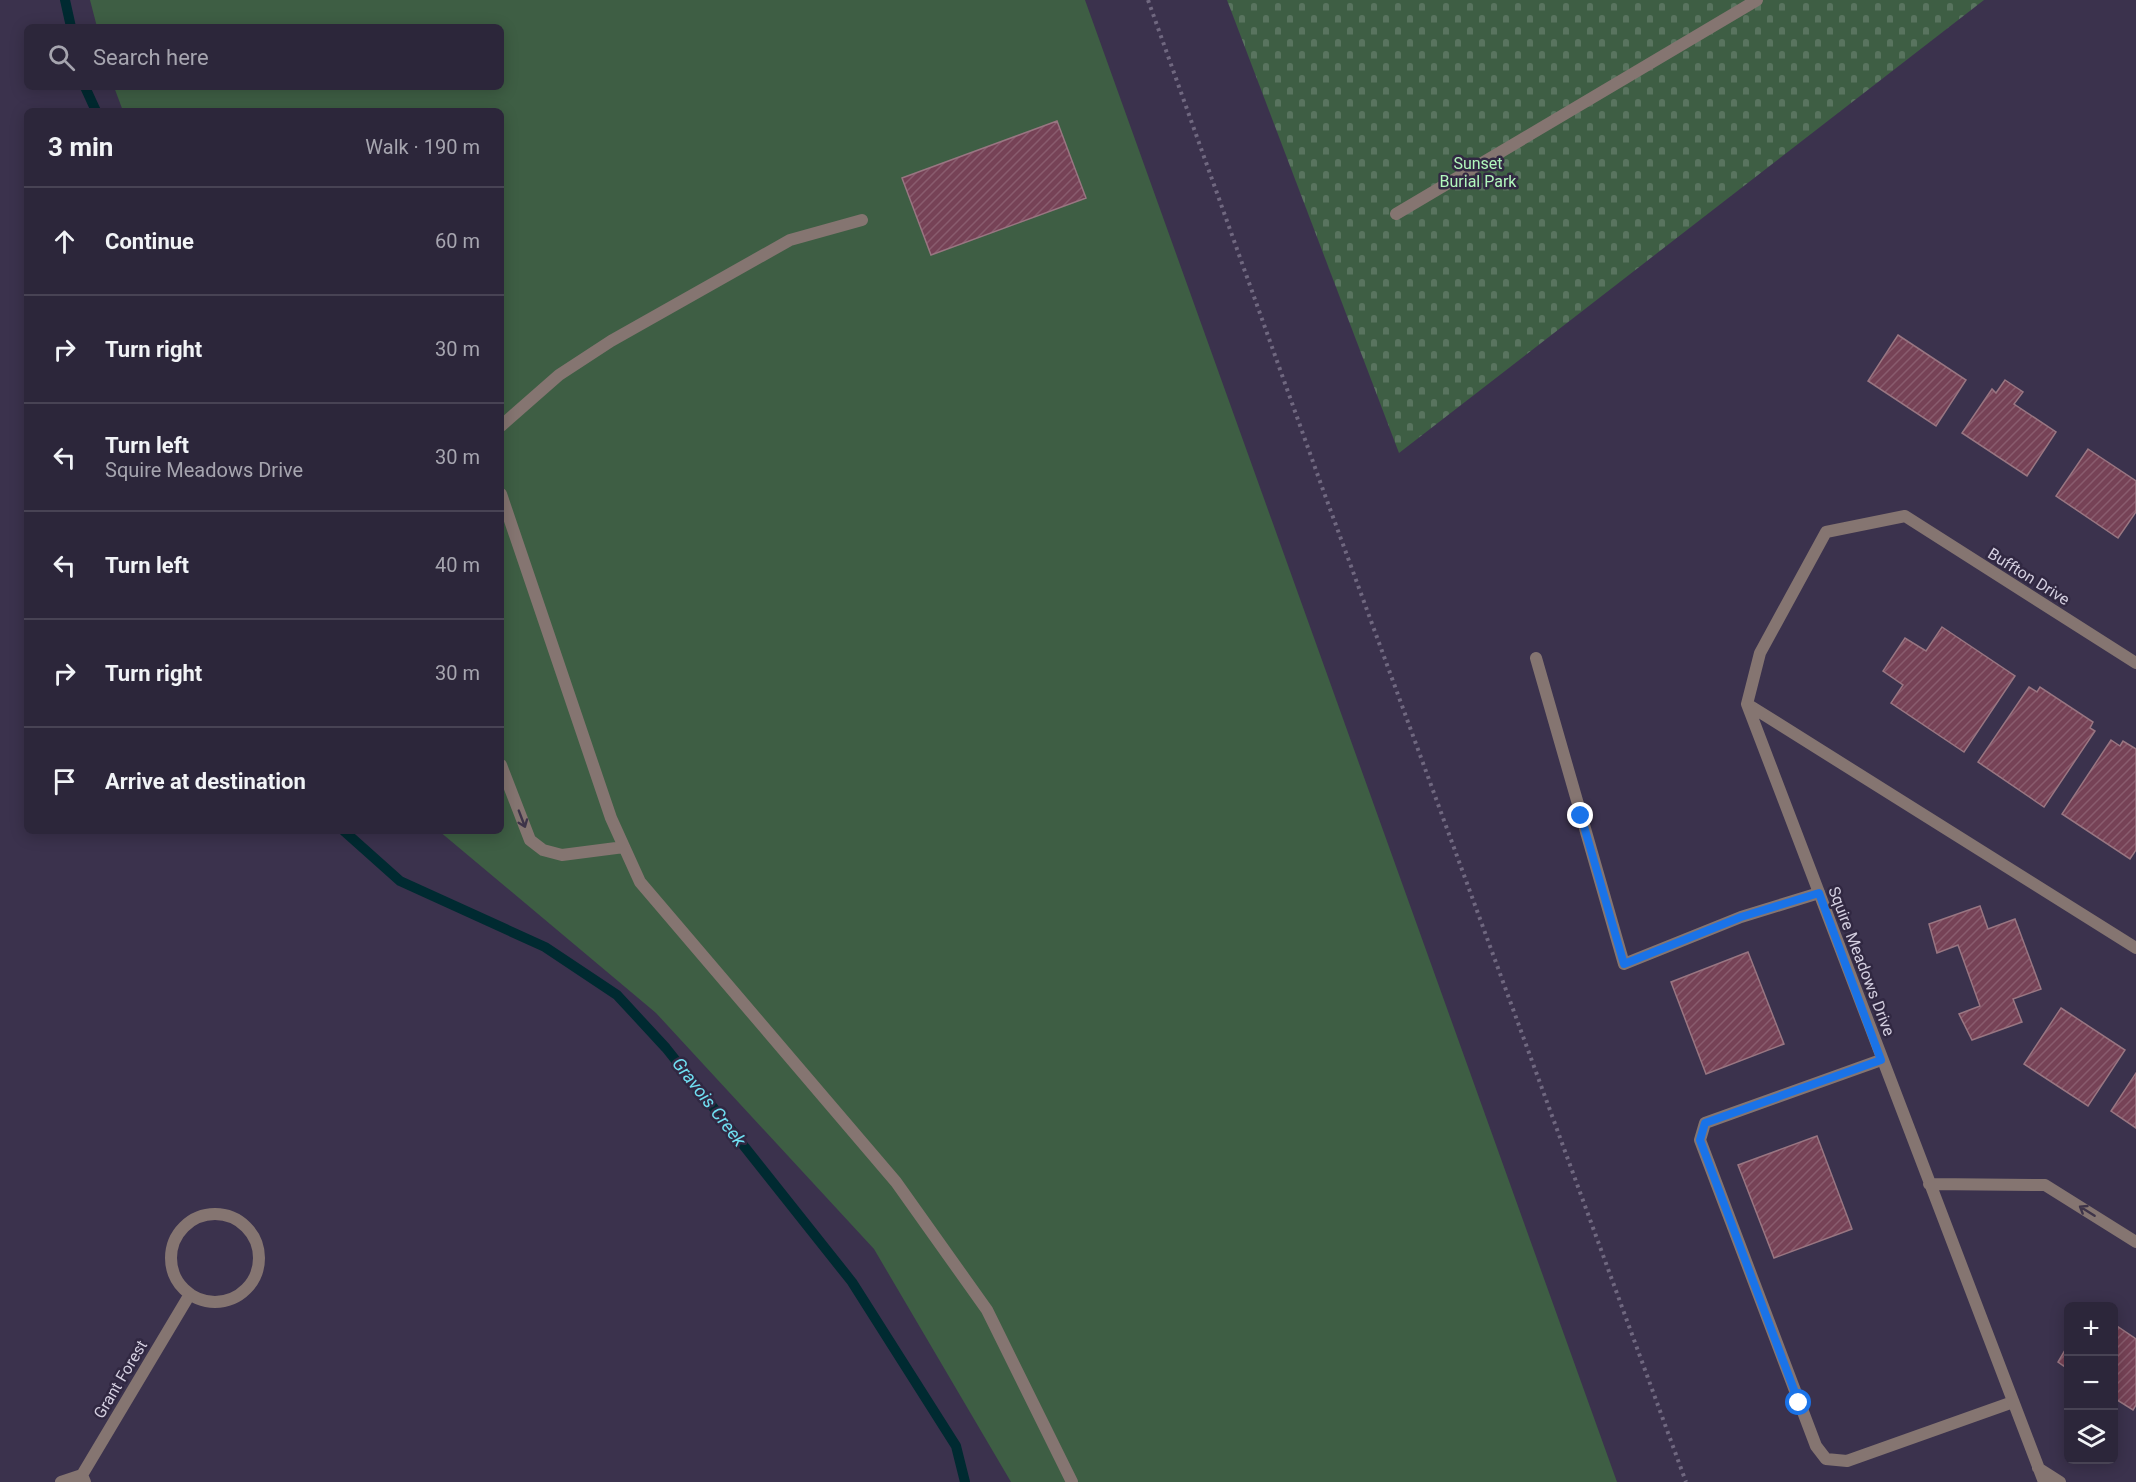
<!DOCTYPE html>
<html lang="en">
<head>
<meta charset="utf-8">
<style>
  body { margin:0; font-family:Roboto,sans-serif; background:#383245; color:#f1f3f6 }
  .controls { position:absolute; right:18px; bottom:18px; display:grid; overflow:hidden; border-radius:9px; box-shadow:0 3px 15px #0003 }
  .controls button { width:54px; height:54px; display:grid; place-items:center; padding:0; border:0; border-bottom:2px solid #484354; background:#2c263a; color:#f1f3f6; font:30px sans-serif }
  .stop { position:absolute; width:18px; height:18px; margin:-14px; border:4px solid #1a73e8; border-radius:50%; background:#fff }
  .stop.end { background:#1a73e8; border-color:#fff; box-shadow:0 2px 6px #0008 }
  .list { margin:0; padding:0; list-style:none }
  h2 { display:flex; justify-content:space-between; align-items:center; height:78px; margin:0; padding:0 24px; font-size:26px }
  h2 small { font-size:20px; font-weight:400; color:#a6a5af }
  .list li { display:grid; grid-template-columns:39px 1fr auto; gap:18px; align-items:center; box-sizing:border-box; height:108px; padding:0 24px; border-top:2px solid #484354 }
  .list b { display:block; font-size:22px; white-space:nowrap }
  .list p { margin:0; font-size:20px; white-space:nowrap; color:#a6a5af }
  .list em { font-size:20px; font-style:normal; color:#a6a5af }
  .icon { flex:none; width:33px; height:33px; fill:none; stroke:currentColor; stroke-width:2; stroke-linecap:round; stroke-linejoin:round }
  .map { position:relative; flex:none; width:2136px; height:1482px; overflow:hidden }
  .search { position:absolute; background:#2c263a; box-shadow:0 3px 15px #0003; left:24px; top:24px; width:480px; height:66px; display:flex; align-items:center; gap:15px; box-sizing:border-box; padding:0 21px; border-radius:9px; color:#a6a5af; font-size:22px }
  .panel { position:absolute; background:#2c263a; box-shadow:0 3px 15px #0003; left:24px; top:108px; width:480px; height:726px; border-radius:9px }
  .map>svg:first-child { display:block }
  .green { fill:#3e5e44 }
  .cemetery { fill:url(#cemetery-stones) }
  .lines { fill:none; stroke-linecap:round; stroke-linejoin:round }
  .stream { stroke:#002a31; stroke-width:10 }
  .building { fill:url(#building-hatch); stroke:#997682; stroke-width:1.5 }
  .path { stroke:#706880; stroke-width:4; stroke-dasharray:3 4.5; stroke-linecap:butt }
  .service { stroke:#857571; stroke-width:12 }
  .minor { stroke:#857571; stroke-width:12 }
  .oneway { stroke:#3e3449 }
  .route { stroke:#1a73e8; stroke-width:8 }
  .labels { text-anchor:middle; stroke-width:5; stroke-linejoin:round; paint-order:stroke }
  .park-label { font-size:16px; fill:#b1f7bc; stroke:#312842 }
  .street-label { font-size:16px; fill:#d4cfe0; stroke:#312842 }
  .water-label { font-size:18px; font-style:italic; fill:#70e0f3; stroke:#312842 }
</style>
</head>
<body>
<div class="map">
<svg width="2136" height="1482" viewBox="0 0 2136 1482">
  <defs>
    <pattern id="cemetery-stones" width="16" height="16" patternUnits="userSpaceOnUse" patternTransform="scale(1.5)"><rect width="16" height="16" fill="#3e5e44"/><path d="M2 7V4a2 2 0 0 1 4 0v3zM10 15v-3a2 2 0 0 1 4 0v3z" fill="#59745f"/></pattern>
    <pattern id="building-hatch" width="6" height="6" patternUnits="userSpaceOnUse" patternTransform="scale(1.5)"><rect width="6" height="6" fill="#764256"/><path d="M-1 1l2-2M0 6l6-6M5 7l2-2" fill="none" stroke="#895c6e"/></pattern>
  </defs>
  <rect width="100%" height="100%" fill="#3b324d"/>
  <path class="green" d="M90 0H1085L1617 1482H1011L874 1249 656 1013 439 831H501V111H123L114 87H501V27H97Z"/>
  <path class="cemetery" d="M1227 0H1984L1399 453Z"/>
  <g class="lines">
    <path class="stream" d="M65 0 71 27
      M85 87 96 111
      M344 831 400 881 545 947 617 995 666 1048 852 1282 956 1446 965 1482"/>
  </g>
  <path class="building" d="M1057 121 1086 198 931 255 902 178Z
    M1898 335 1966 380 1936 426 1868 381Z
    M2005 380 2023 392 2014 404 2056 432 2027 476 1962 433 1992 389 1996 393Z
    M2088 449 2136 481V512L2118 538 2056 496Z
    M1942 627 2015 676 1964 752 1891 703 1903 685 1883 671 1905 638 1926 651Z
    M2029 687 2037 692 2040 687 2093 722 2090 728 2095 731 2044 807 1978 762Z
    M2111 740 2120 746 2123 741 2136 749V850L2130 859 2062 814Z
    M1980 906 1988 929 2015 919 2041 989 2013 999 2022 1022 1972 1040 1959 1014 1980 1006 1958 945 1937 953 1929 924Z
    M1748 952 1784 1044 1706 1074 1671 982Z
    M2061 1008 2125 1050 2088 1106 2024 1064Z
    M2136 1073V1128L2111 1111Z
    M1817 1136 1852 1229 1774 1258 1738 1165Z
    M2114 1324 2136 1339V1405L2133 1410 2114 1398Z
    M2068 1345V1369L2058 1362Z"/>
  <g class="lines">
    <path class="path" d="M1148 0 1322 487 1686 1482"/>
    <path class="service" d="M1396 214 1757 0
      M501 426 559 375 611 341 790 240 862 220
      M501 494 611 818 640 882 896 1182 987 1310 1072 1482
      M1536 658 1624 964 1741 917 1819 893
      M501 765 530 840 543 850 562 855 624 847
      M1881 1060 1705 1123 1700 1140 1816 1446 1826 1459 1847 1461 2013 1402"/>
    <path class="minor" d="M1747 704 2136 948
      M1929 1184 2045 1185 2136 1242
      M171 1258a44 44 0 1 1 88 0a44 44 0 1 1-88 0Z
      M2038 1468 2060 1482
      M61 1482 82 1475
      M85 1482 82 1475 190 1294
      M2044 1482 1747 704 1760 653 1826 532 1905 516 2136 663"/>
  </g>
  <defs><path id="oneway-shaft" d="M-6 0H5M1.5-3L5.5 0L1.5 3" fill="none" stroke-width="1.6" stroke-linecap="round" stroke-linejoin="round" transform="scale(1.5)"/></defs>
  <g class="oneway">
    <use href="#oneway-shaft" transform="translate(522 819) rotate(69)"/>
    <use href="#oneway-shaft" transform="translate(2087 1211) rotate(-148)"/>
  </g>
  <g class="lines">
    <path class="route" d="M1581 816 1624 964 1741 917 1819 893 1881 1060 1705 1123 1700 1140 1799 1403"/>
  </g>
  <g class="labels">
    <g class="park-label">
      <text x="1478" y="169">Sunset<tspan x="1478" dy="18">Burial Park</tspan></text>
    </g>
    <g class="street-label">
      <text transform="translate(2029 576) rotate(32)" y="6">Buffton Drive</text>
      <text transform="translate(1862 961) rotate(69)" y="6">Squire Meadows Drive</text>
      <text transform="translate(120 1379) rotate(-59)" y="6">Grant Forest</text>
    </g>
    <g class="water-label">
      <text transform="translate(709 1102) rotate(52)" y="6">Gravois Creek</text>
    </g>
  </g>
</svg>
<div class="controls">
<button>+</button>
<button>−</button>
<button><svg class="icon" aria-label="layers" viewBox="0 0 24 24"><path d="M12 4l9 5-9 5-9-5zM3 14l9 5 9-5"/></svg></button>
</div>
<div class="stop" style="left:1799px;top:1403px"></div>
<div class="stop end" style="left:1581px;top:816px"></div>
<div class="search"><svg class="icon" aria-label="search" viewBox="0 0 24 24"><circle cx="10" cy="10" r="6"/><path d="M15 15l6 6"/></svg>Search here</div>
<section class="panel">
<h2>3 min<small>Walk · 190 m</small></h2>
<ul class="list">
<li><svg class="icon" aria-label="ahead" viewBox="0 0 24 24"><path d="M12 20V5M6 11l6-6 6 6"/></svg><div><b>Continue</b></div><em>60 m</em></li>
<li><svg class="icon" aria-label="right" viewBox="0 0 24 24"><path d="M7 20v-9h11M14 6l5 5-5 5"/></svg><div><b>Turn right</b></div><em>30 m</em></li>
<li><svg class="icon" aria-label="left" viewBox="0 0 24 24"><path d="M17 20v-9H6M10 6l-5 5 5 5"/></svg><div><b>Turn left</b><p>Squire Meadows Drive</p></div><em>30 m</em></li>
<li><svg class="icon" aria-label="left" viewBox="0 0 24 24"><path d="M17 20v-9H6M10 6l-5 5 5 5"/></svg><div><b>Turn left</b></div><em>40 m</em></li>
<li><svg class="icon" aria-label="right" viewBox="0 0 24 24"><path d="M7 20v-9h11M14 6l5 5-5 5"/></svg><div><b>Turn right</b></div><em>30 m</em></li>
<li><svg class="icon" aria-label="arrive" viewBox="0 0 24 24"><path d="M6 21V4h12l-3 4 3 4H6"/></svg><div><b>Arrive at destination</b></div></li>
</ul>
</section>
</div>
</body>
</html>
